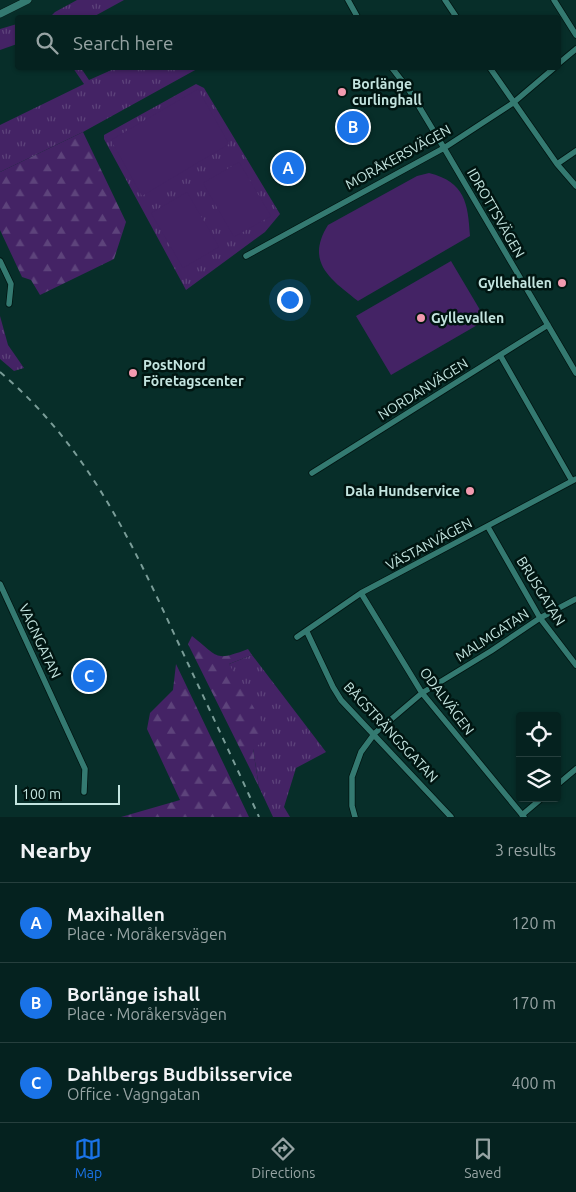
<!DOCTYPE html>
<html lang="en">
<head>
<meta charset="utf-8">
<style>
  body { margin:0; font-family:Ubuntu,sans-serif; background:#132f2c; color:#f1f3f6 }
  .controls { position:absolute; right:15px; bottom:15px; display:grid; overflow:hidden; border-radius:5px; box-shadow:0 1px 4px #0004 }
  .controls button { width:45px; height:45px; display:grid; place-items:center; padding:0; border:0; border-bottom:1px solid #263f3d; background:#05221f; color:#f1f3f6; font:25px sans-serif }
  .scale { position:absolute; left:15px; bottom:12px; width:105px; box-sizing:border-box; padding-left:5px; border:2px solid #c3e4df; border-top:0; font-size:14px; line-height:18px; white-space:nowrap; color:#c3e4df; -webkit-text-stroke:4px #001511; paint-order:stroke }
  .you { position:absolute; left:289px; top:299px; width:18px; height:18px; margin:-12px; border:4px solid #fff; border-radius:50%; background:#1a73e8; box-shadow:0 0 0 8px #1a73e833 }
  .badge { display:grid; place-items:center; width:32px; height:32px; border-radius:50%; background:#1a73e8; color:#fff; font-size:16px; font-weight:700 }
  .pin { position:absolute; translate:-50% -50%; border:2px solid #fff; box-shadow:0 1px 5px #0006 }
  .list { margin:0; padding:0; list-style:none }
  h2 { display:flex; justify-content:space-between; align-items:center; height:65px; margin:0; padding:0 20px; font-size:21px }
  h2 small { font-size:16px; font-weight:400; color:#97a4a4 }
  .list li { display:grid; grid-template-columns:32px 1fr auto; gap:15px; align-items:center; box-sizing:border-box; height:80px; padding:0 20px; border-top:1px solid #263f3d }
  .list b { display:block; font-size:19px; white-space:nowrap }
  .list p { margin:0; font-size:16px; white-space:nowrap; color:#97a4a4 }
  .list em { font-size:16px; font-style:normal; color:#97a4a4 }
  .icon { flex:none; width:28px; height:28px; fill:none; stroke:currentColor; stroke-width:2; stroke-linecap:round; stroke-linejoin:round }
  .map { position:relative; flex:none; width:576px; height:817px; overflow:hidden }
  .search { position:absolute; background:#05221f; box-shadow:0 1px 4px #0004; left:15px; right:15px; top:15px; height:55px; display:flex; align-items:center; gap:12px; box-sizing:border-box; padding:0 18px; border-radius:5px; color:#97a4a4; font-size:19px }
  .sheet { height:305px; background:#05221f }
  nav { display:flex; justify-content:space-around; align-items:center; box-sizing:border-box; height:70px; border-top:1px solid #263f3d; background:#05221f; font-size:14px; color:#97a4a4 }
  nav a { display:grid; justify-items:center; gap:2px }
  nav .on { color:#1a73e8 }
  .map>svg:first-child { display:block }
  .grass { fill:url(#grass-tufts) }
  .forest { fill:url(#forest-firs) }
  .garden { fill:#442365 }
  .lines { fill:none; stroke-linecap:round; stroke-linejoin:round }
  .minor-casing { stroke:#011411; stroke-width:7 }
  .tertiary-casing { stroke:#011411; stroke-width:8 }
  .minor { stroke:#347a71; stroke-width:5.5 }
  .tertiary { stroke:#347a71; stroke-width:7 }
  .rail { stroke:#7a9d98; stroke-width:2; stroke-dasharray:6 6; stroke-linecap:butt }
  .poi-dot { fill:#f29aaf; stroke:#001511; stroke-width:2 }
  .labels { text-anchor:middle; stroke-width:5; stroke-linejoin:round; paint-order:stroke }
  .poi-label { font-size:14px; font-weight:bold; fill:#c3e4df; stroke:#001511; text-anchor:start }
  .street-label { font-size:14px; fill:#c3e4df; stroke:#001511 }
</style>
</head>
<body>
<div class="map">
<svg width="576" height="817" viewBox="0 0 576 817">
  <defs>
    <pattern id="grass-tufts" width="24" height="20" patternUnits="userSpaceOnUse" patternTransform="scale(1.25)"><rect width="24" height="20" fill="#442365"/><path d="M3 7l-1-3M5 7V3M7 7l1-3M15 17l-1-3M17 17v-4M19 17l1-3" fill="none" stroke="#5d437b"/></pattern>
    <pattern id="forest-firs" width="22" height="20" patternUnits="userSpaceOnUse" patternTransform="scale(1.25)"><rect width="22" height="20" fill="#442365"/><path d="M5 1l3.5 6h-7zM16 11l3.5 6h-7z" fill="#5d437b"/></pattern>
  </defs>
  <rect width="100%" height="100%" fill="#072e29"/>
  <path class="grass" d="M77 0H124L93 17H50L55 12Z
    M17 24V44L0 50V29Z
    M73 68H81L89 80 116 68H196L197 69 83 132 0 172V125L84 84Z
    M196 84 204 88 280 214 265 232 186 290 104 139V135Z
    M0 316 8 345 24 368 14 371 0 359Z
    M252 655 326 752 296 768 284 807 290 817H273L259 787 253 749 229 664Z"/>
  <path class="forest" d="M83 132 126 222 114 259 40 295 31 280 22 277 0 230V172Z
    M192 636C219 657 214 662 248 649L252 655 229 664 270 736 253 749 259 787 188 644Z
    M176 664 249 817H121L180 800 147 729 150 713 173 690Z"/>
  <path class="garden" d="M198 89 229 144 142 196 111 140Z
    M239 162 271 216 234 237 203 183Z
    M429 173C465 182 468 203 470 236L358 301C330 279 305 262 328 225L417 176Z
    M187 192 219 247 183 268 151 213Z
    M451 261 486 320 391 375 356 316Z"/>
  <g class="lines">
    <g class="minor-casing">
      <path id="minor" d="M348 0 358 18
        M445 0 457 18
        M554 0 576 35
        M558 64 576 49
        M392 68 409 90 444 148 576 373
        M490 68 557 164 576 186
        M557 164 576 151
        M246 256 444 148 513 103 554 68
        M0 261 11 284 9 304
        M500 355 572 481
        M312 473 548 325
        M488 527 540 618 576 665
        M0 584 85 769 84 792
        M361 593 422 693 524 817
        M307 632 333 687 341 700 451 817
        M297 637 361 593 576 479
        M557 785 576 769
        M522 815 542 798
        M355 817 352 806V777L361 752 375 733 422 693 491 651 540 618 576 599"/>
    </g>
    <g class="tertiary-casing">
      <path id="tertiary" d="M0 14 28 0"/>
    </g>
    <use href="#minor" class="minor"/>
    <use href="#tertiary" class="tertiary"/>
    <path class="rail" d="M0 372C86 445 130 538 176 638 204 698 232 757 259 817"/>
  </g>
  <g class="poi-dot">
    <circle cx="342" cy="92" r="5"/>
    <circle cx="562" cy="283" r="5"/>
    <circle cx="421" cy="318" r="5"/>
    <circle cx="133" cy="373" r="5"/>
    <circle cx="470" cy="491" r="5"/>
  </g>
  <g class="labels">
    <g class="poi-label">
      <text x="352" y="89">Borlänge<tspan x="352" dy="16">curlinghall</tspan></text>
      <text x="552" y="288" text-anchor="end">Gyllehallen</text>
      <text x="431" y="323">Gyllevallen</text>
      <text x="143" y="370">PostNord<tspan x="143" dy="16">Företagscenter</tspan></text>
      <text x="460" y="496" text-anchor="end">Dala Hundservice</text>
    </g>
    <g class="street-label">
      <text transform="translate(398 157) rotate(-29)" y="5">MORÅKERSVÄGEN</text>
      <text transform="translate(496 213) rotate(60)" y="5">IDROTTSVÄGEN</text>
      <text transform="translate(423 389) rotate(-32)" y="5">NORDANVÄGEN</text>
      <text transform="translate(429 544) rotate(-28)" y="5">VÄSTANVÄGEN</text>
      <text transform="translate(541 591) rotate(58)" y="5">BRUSGATAN</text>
      <text transform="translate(492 635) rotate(-33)" y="5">MALMGATAN</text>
      <text transform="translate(40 641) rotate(65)" y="5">VAGNGATAN</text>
      <text transform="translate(447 701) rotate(53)" y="5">ODALVÄGEN</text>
      <text transform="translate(391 732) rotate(47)" y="5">BÅGSTRÄNGSGATAN</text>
    </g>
  </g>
</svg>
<div class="controls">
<button><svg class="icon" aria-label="locate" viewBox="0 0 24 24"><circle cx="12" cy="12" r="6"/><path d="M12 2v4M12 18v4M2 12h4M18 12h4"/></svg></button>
<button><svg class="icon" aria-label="layers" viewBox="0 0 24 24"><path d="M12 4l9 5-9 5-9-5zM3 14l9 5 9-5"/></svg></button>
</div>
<div class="scale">100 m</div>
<div class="you"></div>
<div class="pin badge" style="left:288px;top:168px">A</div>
<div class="pin badge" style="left:353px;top:127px">B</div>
<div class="pin badge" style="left:89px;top:676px">C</div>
<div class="search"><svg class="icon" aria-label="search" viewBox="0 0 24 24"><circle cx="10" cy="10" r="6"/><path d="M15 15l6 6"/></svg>Search here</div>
</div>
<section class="sheet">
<h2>Nearby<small>3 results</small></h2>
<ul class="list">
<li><span class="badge">A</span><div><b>Maxihallen</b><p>Place · Moråkersvägen</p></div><em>120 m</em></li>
<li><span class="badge">B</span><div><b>Borlänge ishall</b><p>Place · Moråkersvägen</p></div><em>170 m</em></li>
<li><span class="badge">C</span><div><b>Dahlbergs Budbilsservice</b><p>Office · Vagngatan</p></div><em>400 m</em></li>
</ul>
</section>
<nav>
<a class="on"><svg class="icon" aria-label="map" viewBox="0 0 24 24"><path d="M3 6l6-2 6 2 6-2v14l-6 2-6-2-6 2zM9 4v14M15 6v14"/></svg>Map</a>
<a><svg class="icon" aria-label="directions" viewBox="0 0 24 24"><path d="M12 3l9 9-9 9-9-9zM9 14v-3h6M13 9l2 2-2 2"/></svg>Directions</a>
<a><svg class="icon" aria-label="saved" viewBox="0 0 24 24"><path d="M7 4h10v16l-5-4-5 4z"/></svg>Saved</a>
</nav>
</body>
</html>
